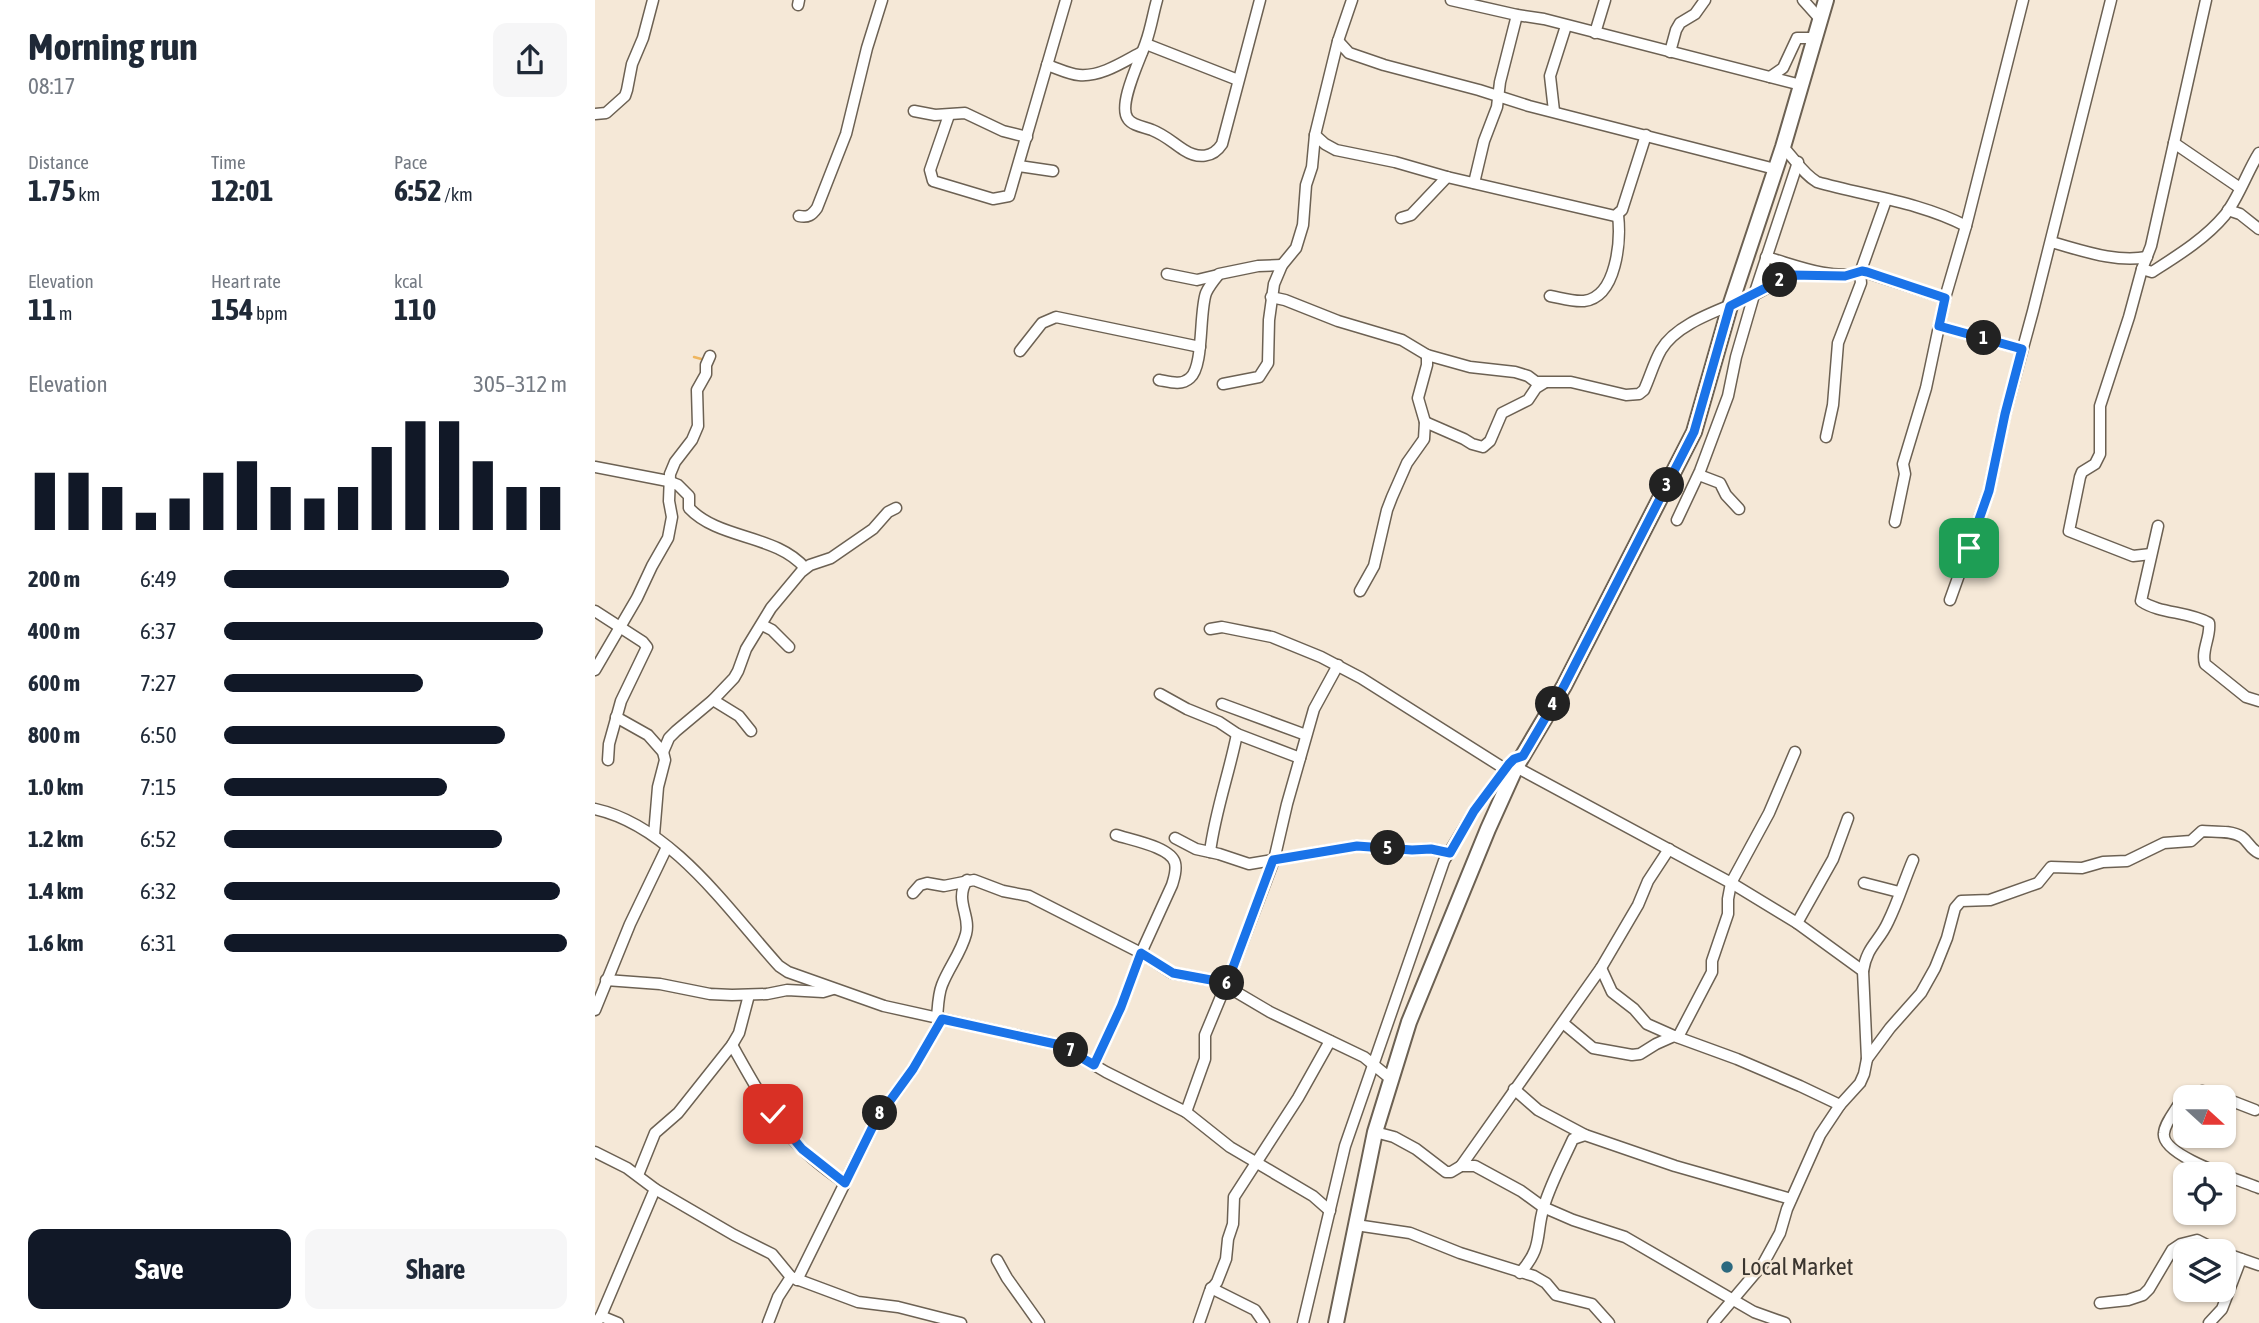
<!DOCTYPE html>
<meta charset="utf-8">
<style>
body{margin:0;font-family:"Asap Condensed",sans-serif;background:#f6f6f7;color:#1f2937;height:100vh;display:flex;flex-direction:column;font-size:26px;white-space:nowrap}
*{box-sizing:border-box;margin:0}
p{font-size:23px;color:#747a83}
.icon{flex:none;width:38px;height:38px;fill:none;stroke:currentColor;stroke-width:2;stroke-linecap:round;stroke-linejoin:round}
.map{position:relative;flex:1;overflow:hidden}
.details{display:flex;flex-direction:column;background:#fff;width:595px}
.details>*{flex:none}
.needle{width:46px;rotate:111deg}
.fabs{position:absolute;left:1578px;top:1085px;display:grid;gap:14px}
.fabs a{display:grid;place-items:center;width:63px;height:63px;border-radius:14px;background:#fff;box-shadow:0 2px 5px #0004;font-size:35px}
.pin{position:absolute;display:grid;place-items:center;width:60px;height:60px;color:#fff;margin:-30px;border-radius:14px;box-shadow:0 4px 10px #0006}
.km{position:absolute;width:35px;height:35px;margin:-18px;border-radius:50%;background:#222;color:#fff;font-size:19px;line-height:35px;text-align:center}
.round{display:grid;place-items:center;flex:none;width:74px;height:74px;border-radius:14px;background:#f6f6f7}
.headline{display:flex;align-items:center;justify-content:space-between;height:119px;padding:0 28px}
h1{font-size:38px;font-weight:700;line-height:52px}
.figures{display:grid;grid-template-columns:repeat(3,1fr);gap:10px;height:119px;padding:7px 28px}
.figures div{display:grid;align-content:center}
.figures b{font-size:30px;font-weight:700}
.figures small{font-size:19px;font-weight:400}
.figures p{font-size:19px}
.chart{height:196px;padding:14px 28px}
.chart p{display:flex;justify-content:space-between}
.chart svg{width:100%;height:126px;margin-top:7px;stroke:#111827;stroke-width:6}
.button{display:flex;gap:14px;margin-top:auto;padding:14px 28px}
.button a{flex:1;height:80px;border-radius:14px;background:#111827;color:#fff;font-size:28px;font-weight:700;line-height:80px;text-align:center}
.button a+a{background:#f6f6f7;color:#1f2937}
ul{padding:0 28px;list-style:none;font-size:23px}
li{display:grid;grid-template-columns:112px 84px 1fr;align-items:center;height:52px}
li i{height:18px;border-radius:9px;background:#111827}
main{display:flex;flex:1;min-height:0}
.map>svg:first-child{display:block}
.lines{fill:none;stroke-linecap:round;stroke-linejoin:round}
.stream{stroke:#efb65f;stroke-width:2.5}
.minor-casing{stroke:#6c6153;stroke-width:13}
.secondary-casing{stroke:#6c6153;stroke-width:18}
.minor{stroke:#fff;stroke-width:10}
.secondary{stroke:#fff;stroke-width:14}
.route-casing{stroke:#fff;stroke-width:14}
.route{stroke:#1a73e8;stroke-width:9}
.poi-dot{fill:#2c697f;stroke:#f5e8d7;stroke-width:2.5}
.labels{text-anchor:middle;stroke-width:5;stroke-linejoin:round;paint-order:stroke}
.poi-label{font-size:24px;fill:#3a352f;stroke:#f5e8d7;text-anchor:start}
</style>
<main>
<section class="details">
<div class="headline"><div><h1>Morning run</h1><p>08:17</p></div><a class="round"><svg class="icon" aria-label="share" viewBox="0 0 24 24"><path d="M12 15V3M7 8l5-5 5 5M5 13v7h14v-7"/></svg></a></div>
<div class="figures">
<div><p>Distance</p><b>1.75<small> km</small></b></div>
<div><p>Time</p><b>12:01</b></div>
<div><p>Pace</p><b>6:52<small> /km</small></b></div>
</div>
<div class="figures">
<div><p>Elevation</p><b>11<small> m</small></b></div>
<div><p>Heart rate</p><b>154<small> bpm</small></b></div>
<div><p>kcal</p><b>110</b></div>
</div>
<div class="chart"><p><span>Elevation</span>305–312 m</p>
<svg viewBox="0 0 160 44" preserveAspectRatio="none"><path d="M5 44V24M15 44V24M25 44V29M35 44V38M45 44V33M55 44V24M65 44V20M75 44V29M85 44V33M95 44V29M105 44V15M115 44V6M125 44V6M135 44V20M145 44V29M155 44V29"/></svg>
</div>
<ul>
<li><b>200 m</b>6:49<i style="width:83%"></i></li>
<li><b>400 m</b>6:37<i style="width:93%"></i></li>
<li><b>600 m</b>7:27<i style="width:58%"></i></li>
<li><b>800 m</b>6:50<i style="width:82%"></i></li>
<li><b>1.0 km</b>7:15<i style="width:65%"></i></li>
<li><b>1.2 km</b>6:52<i style="width:81%"></i></li>
<li><b>1.4 km</b>6:32<i style="width:98%"></i></li>
<li><b>1.6 km</b>6:31<i style="width:100%"></i></li>
</ul>
<div class="button"><a>Save</a><a>Share</a></div>
</section>
<div class="map">
<svg width="1664" height="1323" viewBox="0 0 1664 1323">
<rect width="100%" height="100%" fill="#f5e8d7"/>
<g class="lines">
<polyline class="stream" points="99,357 110,360"/>
<g class="minor-casing">
<g id="minor">
<path d="M562,0C558,14 556,28 551,42C546,58 522,105 533,119C538,126 550,127 557,130C570,135 578,143 589,150C603,159 618,158 627,144L665,0"/>
<polyline points="856,0 922,15 949,19 1206,85"/>
<polyline points="1208,0 1225,19"/>
<polyline points="203,5 204,0"/>
<polyline points="1000,33 1010,0"/>
<polyline points="743,41 754,53 789,65 884,90 934,106 1180,169"/>
<polyline points="551,44 643,80"/>
<polyline points="1075,52 1081,30 1085,23 1100,14 1110,0"/>
<path d="M452,65C462,68 473,74 484,75C506,77 528,62 547,52"/>
<polyline points="1175,77 1188,68 1202,38 1220,38"/>
<polyline points="319,111 340,115 370,113 408,131 432,137"/>
<polyline points="959,111 955,76 971,26"/>
<polyline points="0,114 11,113 30,96 32,90 37,64 48,38 58,0"/>
<polyline points="354,115 335,170 338,181 398,199 414,196 471,0"/>
<polyline points="720,135 730,144 741,150 800,162 852,177 1020,216 1027,210 1051,135"/>
<polyline points="1579,143 1645,188"/>
<path d="M1188,147C1200,159 1207,173 1222,182C1271,196 1325,202 1371,226"/>
<polyline points="424,166 458,171"/>
<polyline points="879,183 889,141 902,107 905,82 922,15"/>
<polyline points="1633,210 1645,214 1664,229"/>
<path d="M204,216C213,218 217,215 222,208L251,134L272,48L287,0"/>
<polyline points="806,218 816,215 852,177"/>
<path d="M1456,242C1486,250 1520,263 1552,257"/>
<path d="M1171,257C1200,265 1235,280 1265,273L1291,200"/>
<path d="M1547,269L1557,272C1582,256 1610,239 1630,215C1644,197 1652,172 1664,153"/>
<polyline points="1267,271 1350,298"/>
<polyline points="572,274 602,280 623,275"/>
<path d="M955,296C966,298 978,302 989,301C1022,297 1026,240 1023,215"/>
<path d="M676,297L690,300L743,321L807,340L832,355L875,367L920,372L933,376L941,382H976L1031,395L1044,394L1049,390C1055,377 1059,362 1066,350C1083,321 1130,309 1159,295L1203,162"/>
<polyline points="1344,326 1427,349"/>
<polyline points="425,351 447,323 461,317 605,347"/>
<path d="M564,380C575,382 586,386 595,378C609,367 604,312 611,293C614,286 619,280 624,274L663,266L687,265"/>
<polyline points="628,384 664,377 673,363 674,320 679,284 687,265 701,248 708,225 711,185 717,167 720,135 743,41 757,0"/>
<polyline points="830,422 869,439 877,444 888,447 895,441 907,413 933,400 941,388 949,383"/>
<polyline points="1231,437 1238,405 1243,343 1266,283 1265,273"/>
<path d="M0,467L73,481L83,485L94,496V508C124,540 181,534 210,568"/>
<polyline points="1104,475 1125,483 1131,495 1144,509"/>
<polyline points="1082,520 1105,471 1133,396 1141,357 1159,295 1196,275 1239,275"/>
<polyline points="1300,522 1310,474 1308,464 1331,388 1350,298 1371,226 1428,0"/>
<path d="M1563,526L1546,601C1565,614 1593,611 1614,623C1616,637 1606,650 1610,664L1651,697L1664,701"/>
<polyline points="1556,554 1538,556 1474,531 1485,477 1487,472 1500,464 1505,454 1505,406 1534,317 1547,269 1556,246 1611,0"/>
<polyline points="765,591 779,566 792,510 797,497 812,463 829,439 830,422 823,398 832,365 832,355"/>
<polyline points="1355,600 1394,491 1410,414 1438,311 1516,0"/>
<polyline points="0,611 48,642 52,647 26,701 14,744 13,760"/>
<polyline points="167,625 177,630 194,647"/>
<polyline points="615,629 627,627 677,637 726,657 766,678 910,769"/>
<polyline points="0,670 42,598 57,566 73,538 77,517 74,501 75,474 80,462 97,440 103,426 102,390 111,374 111,365 115,356"/>
<polyline points="565,694 592,709 624,722 642,734 705,758"/>
<polyline points="118,700 144,716 156,731"/>
<polyline points="627,704 711,735"/>
<polyline points="21,717 53,735 68,752 70,760 63,787 59,835"/>
<polyline points="68,752 74,738 81,731 118,700 139,678 143,671 151,649 176,608 206,572 215,565 236,558 278,529 293,512 301,508"/>
<polyline points="921,767 1138,884 1202,923 1268,971"/>
<path d="M0,809C77,826 134,911 184,966L193,972L289,1006L465,1045L511,1072L591,1112L635,1147L718,1196L735,1211"/>
<polyline points="580,838 601,849 624,854 654,864 762,846 817,850 836,849 855,853"/>
<path d="M615,852C620,812 634,774 642,734"/>
<polyline points="1269,883 1304,892"/>
<polyline points="318,893 325,885 332,883 349,886 379,880 408,891 434,896 546,953 577,973 616,980 631,986 675,1012 769,1057 796,1079"/>
<polyline points="1202,923 1238,859 1253,818"/>
<polyline points="1006,968 1017,992 1039,1009 1052,1024 1079,1036 1142,1059 1205,1086 1245,1105"/>
<polyline points="11,980 65,984 115,994 137,995 172,994 192,990 228,992 238,989"/>
<polyline points="0,1010 35,924 72,847"/>
<path d="M342,1018C343,1007 343,995 347,985C354,967 366,953 371,934C376,915 359,901 372,880"/>
<polyline points="968,1023 998,1048 1037,1055 1045,1054 1061,1044 1079,1036"/>
<polyline points="1083,1037 1117,972 1117,961 1133,914 1133,899 1136,883 1174,813 1200,752"/>
<path d="M137,1045C155,1077 172,1109 196,1137C211,1155 231,1170 250,1183"/>
<path d="M1272,1059L1295,1028L1326,993L1340,968L1352,938L1360,908L1366,901L1395,900L1443,883L1456,867L1487,868L1508,862L1532,861L1569,843L1596,841L1607,831C1619,832 1636,830 1647,837C1654,842 1655,849 1664,853"/>
<path d="M499,1065L526,1007L546,953L577,885C579,878 582,871 580,863C576,847 536,840 521,835"/>
<polyline points="919,1089 943,1110 990,1135 1080,1166 1196,1199"/>
<path d="M1591,1097L1587,1099C1582,1109 1570,1122 1569,1133C1565,1156 1645,1180 1664,1188"/>
<polyline points="1591,1097 1607,1091 1626,1097"/>
<polyline points="1629,1098 1660,1110"/>
<polyline points="591,1112 610,1059 610,1035 637,970 679,860 692,804 719,709 743,665"/>
<polyline points="780,1132 799,1137 821,1149 851,1172 856,1172 866,1166 880,1166 926,1191 948,1207 978,1220 1030,1237 1159,1312 1190,1323"/>
<polyline points="0,1152 32,1168 60,1189 139,1235 177,1254 196,1277 263,1302 303,1307 366,1323"/>
<polyline points="866,1166 1006,968 1043,905 1053,881 1074,849"/>
<polyline points="43,1175 60,1133 83,1113 137,1045 144,1033 154,995"/>
<polyline points="761,1225 815,1233 865,1253 939,1276 951,1283 961,1295 997,1304 1014,1323"/>
<polyline points="1629,1253 1664,1265"/>
<polyline points="402,1260 412,1278 444,1323"/>
<path d="M925,1273C949,1246 940,1235 949,1206C956,1183 968,1161 978,1139L990,1135"/>
<polyline points="202,1280 281,1120 318,1069 347,1019"/>
<polyline points="616,1288 660,1310 669,1323"/>
<polyline points="1505,1303 1533,1300 1548,1295 1554,1289 1577,1250 1586,1244 1602,1240 1624,1251"/>
<polyline points="6,1316 23,1323"/>
<polyline points="1,1323 6,1316 60,1189"/>
<polyline points="173,1323 183,1297 196,1277"/>
<polyline points="604,1323 615,1291 622,1282 631,1259 633,1239 638,1224 639,1197 703,1098 735,1041"/>
<polyline points="708,1323 750,1146 849,861 879,811 914,764 926,756"/>
<path d="M1118,1323L1168,1264L1185,1233L1192,1209L1225,1135L1245,1105L1265,1083L1269,1074L1272,1059L1268,971C1272,946 1284,942 1293,922C1303,902 1309,881 1318,860"/>
<polyline points="1614,1323 1627,1309 1646,1259"/>
</g>
</g>
<g class="secondary-casing">
<polyline id="secondary" points="741,1323 780,1132 814,1022 893,829 921,767 969,686 1099,432 1135,306 1188,147 1231,0"/>
</g>
<use href="#minor" class="minor"/>
<use href="#secondary" class="secondary"/>
</g>
<g class="lines">
<g class="route-casing">
<polyline id="route" points="178,1114 207,1149 250,1183 281,1120 318,1069 347,1019 465,1045 499,1065 526,1007 546,953 578,973 616,980 631,986 678,860 762,846 817,850 836,849 855,853 879,811 914,764 919,759 928,756 969,686 1099,432 1135,306 1196,275 1250,276 1267,271 1272,272 1350,298 1344,326 1427,349 1410,414 1394,491 1374,548"/>
</g>
<use href="#route" class="route"/>
</g>
<circle class="poi-dot" cx="1132" cy="1267" r="7"/>
<g class="labels">
<g class="poi-label">
<text x="1146" y="1275">Local Market</text>
</g>
</g>
</svg>
<div class="fabs">
<a><svg class="needle" viewBox="-14 -14 28 28"><path d="M0-13l5 13h-10z" fill="#e53935"/><path d="M0 13l5-13h-10z" fill="#747a83"/></svg></a>
<a><svg class="icon" aria-label="locate" viewBox="0 0 24 24"><circle cx="12" cy="12" r="6"/><path d="M12 2v4M12 18v4M2 12h4M18 12h4"/></svg></a>
<a><svg class="icon" aria-label="layers" viewBox="0 0 24 24"><path d="M12 4l9 5-9 5-9-5zM3 14l9 5 9-5"/></svg></a>
</div>
<div class="pin" style="left:1374px;top:548px;background:#1e9e55"><svg class="icon" aria-label="arrive" viewBox="0 0 24 24"><path d="M6 21V4h12l-3 4 3 4H6"/></svg></div>
<div class="pin" style="left:178px;top:1114px;background:#d93025"><svg class="icon" aria-label="check" viewBox="0 0 24 24"><path d="M5 12l5 5 9-10"/></svg></div>
<b class="km" style="left:1389px;top:338px">1</b>
<b class="km" style="left:1185px;top:280px">2</b>
<b class="km" style="left:1072px;top:485px">3</b>
<b class="km" style="left:958px;top:704px">4</b>
<b class="km" style="left:793px;top:848px">5</b>
<b class="km" style="left:632px;top:983px">6</b>
<b class="km" style="left:476px;top:1050px">7</b>
<b class="km" style="left:285px;top:1113px">8</b>
</div>
</main>
